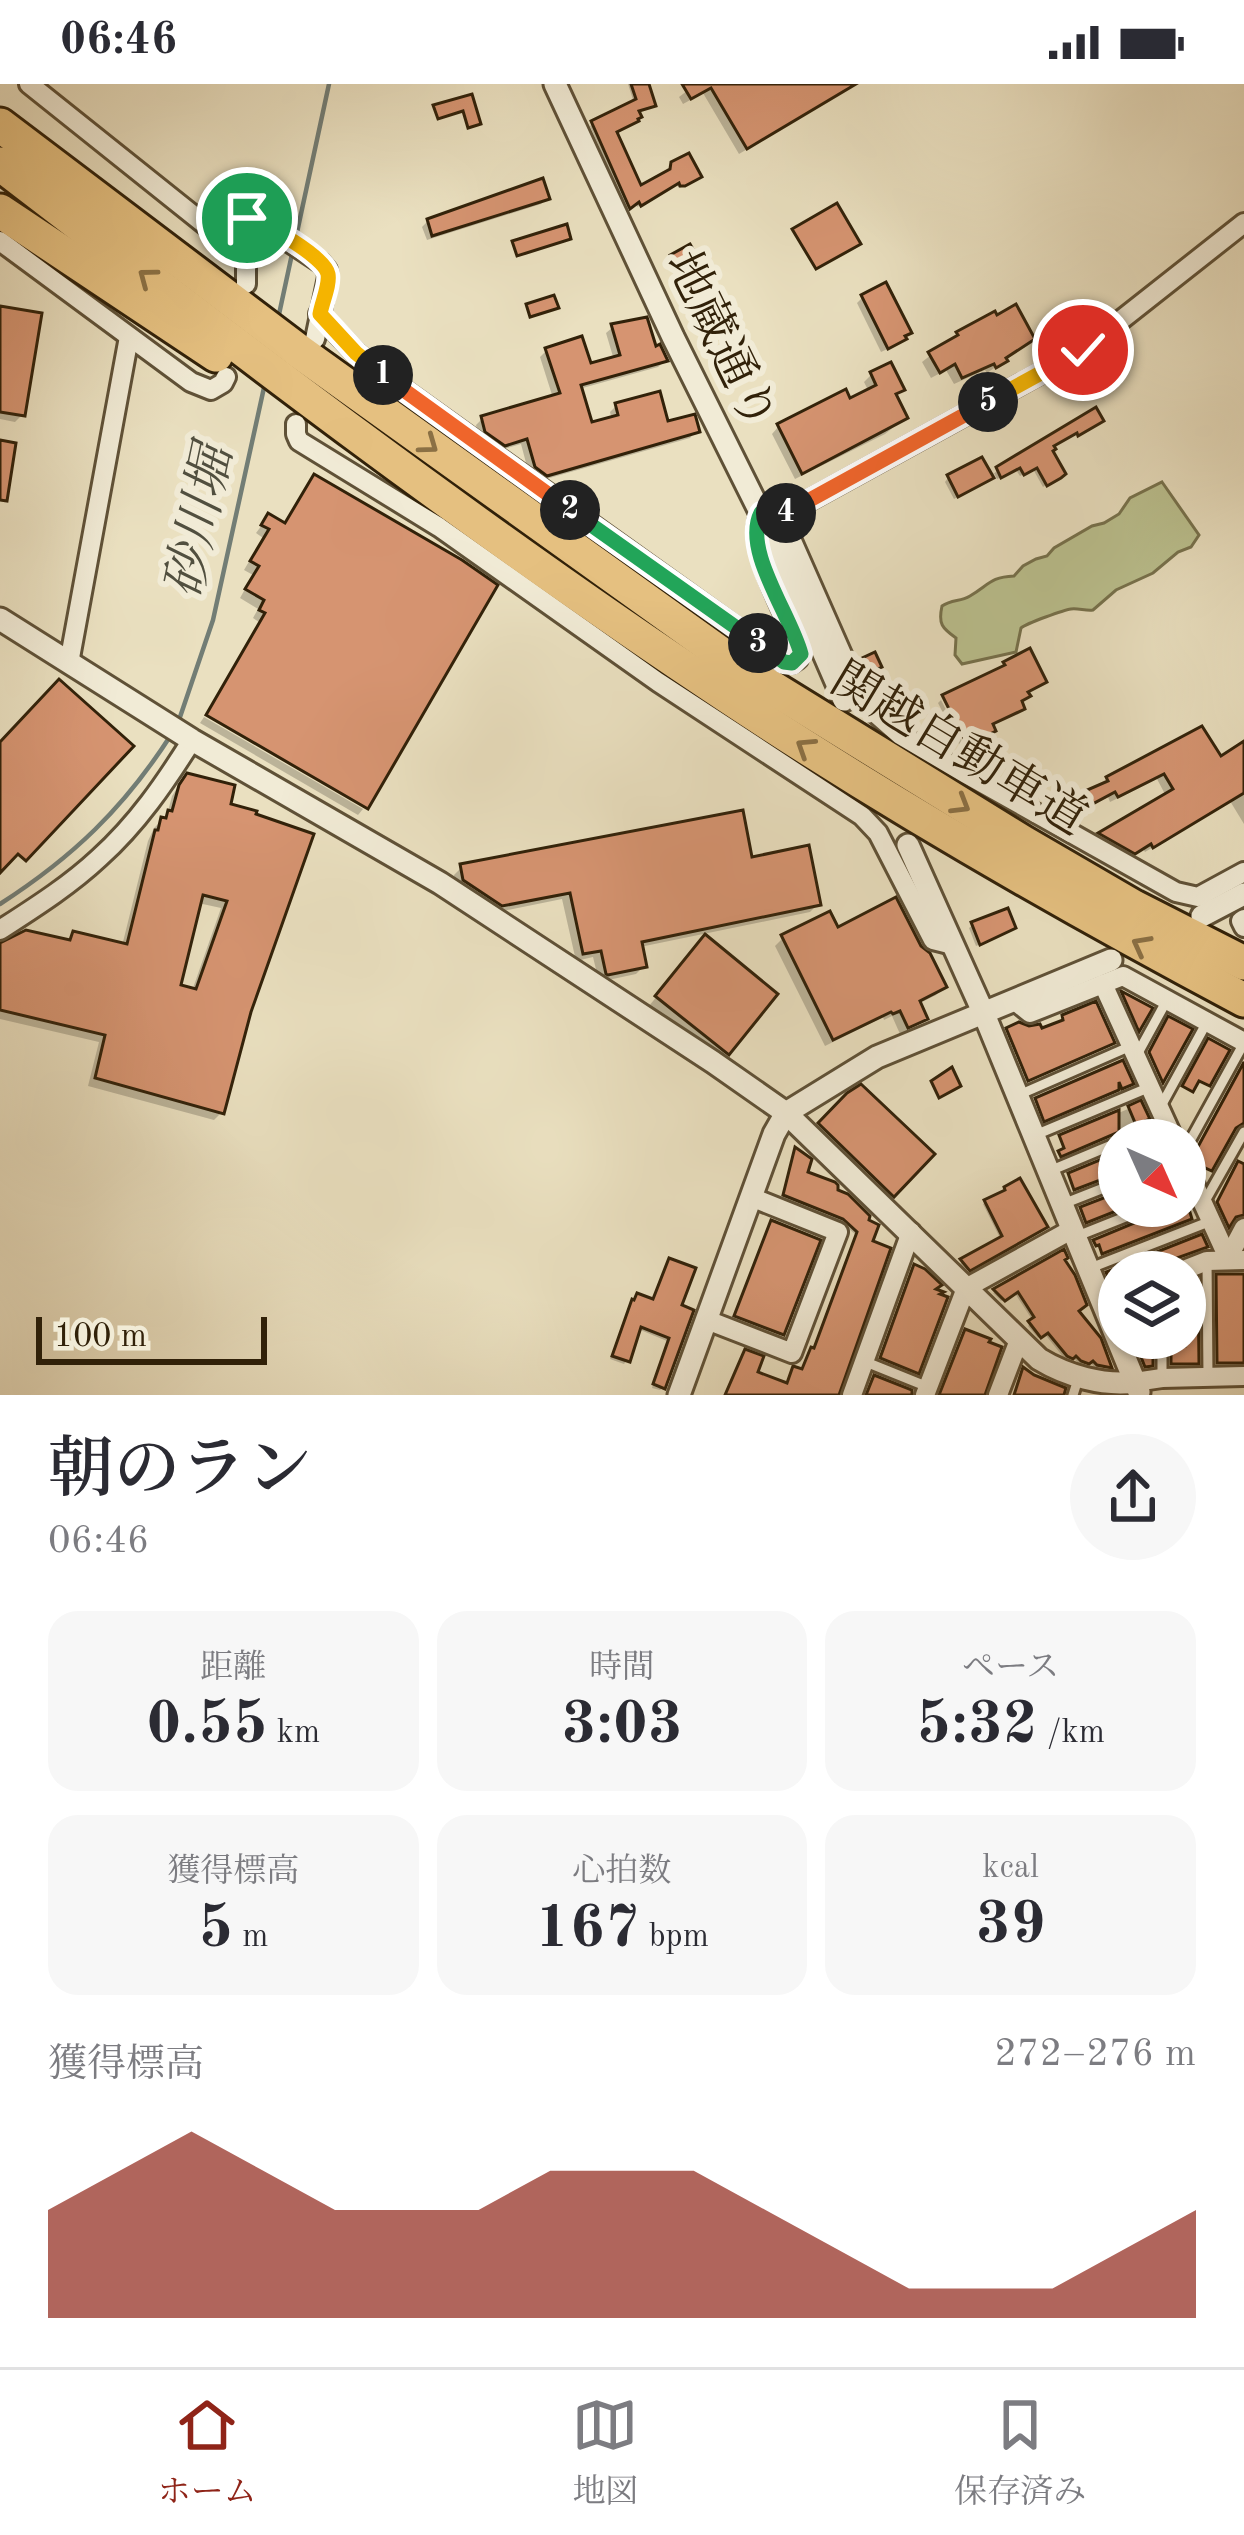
<!DOCTYPE html>
<html lang="ja">
<meta charset="utf-8">
<style>
body{margin:0;font-family:"Old Standard TT","Noto Serif JP",serif;background:#f7f7f7;color:#2b2b33;height:100vh;display:flex;flex-direction:column;font-size:45px;white-space:nowrap}
*{box-sizing:border-box;margin:0}
p{font-size:39px;color:#7c7c81}
.icon{flex:none;width:66px;height:66px;fill:none;stroke:currentColor;stroke-width:2;stroke-linecap:round;stroke-linejoin:round}
.map{position:relative;height:1311px;overflow:hidden}
.drawer{display:flex;flex-direction:column;background:#fff;flex:1}
.drawer>*{flex:none}
.needle{width:78px;rotate:135deg}
.fabs{position:absolute;left:1098px;top:1035px;display:grid;gap:24px}
.fabs a{display:grid;place-items:center;width:108px;height:108px;border-radius:50%;background:#fff;box-shadow:0 3px 9px #0004;font-size:60px}
.scale{position:absolute;left:36px;bottom:30px;width:231px;box-sizing:border-box;padding-left:12px;border:6px solid #312109;border-top:0;font-size:33px;line-height:42px;white-space:nowrap;color:#312109;-webkit-text-stroke:9px #f1ebd6;paint-order:stroke}
.pin{position:absolute;display:grid;place-items:center;width:102px;height:102px;color:#fff;margin:-51px;border:6px solid #fff;border-radius:50%;box-shadow:0 3px 12px #0007}
.km{position:absolute;width:60px;height:60px;margin:-30px;border-radius:50%;background:#222;color:#fff;font-size:33px;line-height:60px;text-align:center}
.round{display:grid;place-items:center;flex:none;width:126px;height:126px;border-radius:63px;background:#f7f7f7}
.head{display:flex;align-items:center;justify-content:space-between;height:204px;padding:0 48px}
h1{font-size:66px;font-weight:600;line-height:90px}
.metrics{display:grid;grid-template-columns:repeat(3,1fr);gap:18px;height:204px;padding:12px 48px}
.metrics div{display:grid;align-content:center;border-radius:30px;background:#f7f7f7;text-align:center}
.metrics b{font-size:60px;font-weight:600}
.metrics small{font-size:33px;font-weight:400}
.metrics p{font-size:33px}
.chart{height:336px;padding:24px 48px}
.chart p{display:flex;justify-content:space-between}
.chart svg{width:100%;height:216px;margin-top:12px;fill:#8f2418;opacity:.7}
.status{display:flex;justify-content:space-between;align-items:center;height:84px;padding:0 60px;background:#fff;direction:ltr}
.status svg{height:33px;fill:currentColor}
.dock{display:flex;justify-content:space-around;align-items:center;height:168px;border-top:3px solid #e1e1e2;background:#fff;font-size:33px;color:#7c7c81}
.dock a{display:grid;justify-items:center;gap:6px}
.dock .current{color:#8f2418}
.map>svg:first-child{display:block}
.green{fill:#bbc18f;stroke:#76714c;stroke-width:3}
.shadow{fill:#0003;fill-rule:evenodd}
.lines{fill:none;stroke-linecap:round;stroke-linejoin:round}
.stream{stroke:#727d75;stroke-width:4.5}
.building{fill:#d69471;stroke:#312109;stroke-width:3;fill-rule:evenodd}
.service-casing{stroke:#5f5137;stroke-width:15}
.minor-casing{stroke:#5f5137;stroke-width:24}
.tertiary-casing{stroke:#5f5137;stroke-width:27}
.motorway-casing{stroke:#312109;stroke-width:39}
.service{stroke:#f1ebd6;stroke-width:9}
.minor{stroke:#f1ebd6;stroke-width:18}
.tertiary{stroke:#f1ebd6;stroke-width:21}
.motorway{stroke:#e5c080;stroke-width:33}
.oneway{stroke:#8b7044}
.split-1-casing{stroke:#fff;stroke-width:24}
.split-2-casing{stroke:#fff;stroke-width:24}
.split-3-casing{stroke:#fff;stroke-width:24}
.split-4-casing{stroke:#fff;stroke-width:24}
.split-5-casing{stroke:#fff;stroke-width:24}
.split-6-casing{stroke:#fff;stroke-width:24}
.split-1{stroke:#f5b400;stroke-width:15}
.split-2{stroke:#f0652b;stroke-width:15}
.split-3{stroke:#22a559;stroke-width:15}
.split-4{stroke:#22a559;stroke-width:15}
.split-5{stroke:#f0652b;stroke-width:15}
.split-6{stroke:#f5b400;stroke-width:15}
.labels{text-anchor:middle;stroke-width:12;stroke-linejoin:round;paint-order:stroke}
.street-label{font-size:48px;fill:#312109;stroke:#f1ebd6}
.water-label{font-size:51px;font-style:italic;fill:#514f3f;stroke:#f1ebd6}
</style>
<div class="status"><b>06:46</b><svg viewBox="0 0 49 12"><path d="M0 12V9h3v3zM5 12V6h3v6zM10 12V3h3v9zM15 12V0h3v12zM26 1h20v11H26zM47 4h2v5h-2z"/></svg></div>
<div class="map">
<svg width="1244" height="1311" viewBox="0 0 1244 1311">
<rect width="100%" height="100%" fill="#eae0c0"/>
<filter id="stains"><feTurbulence type="fractalNoise" baseFrequency=".00167" numOctaves="4"/><feColorMatrix values="0 0 0 0 .2 0 0 0 0 .09 0 0 0 0 .02 0 0 0 .5 -.17"/></filter>
<radialGradient id="worn" r=".72"><stop offset=".6" stop-color="#630" stop-opacity="0"/><stop offset="1" stop-color="#630" stop-opacity=".3"/></radialGradient>
<path class="green" d="M1162,398L1199,451L1191,463L1178,468L1153,489L1116,506L1093,526C1086,527 1078,524 1071,525C1064,526 1027,539 1021,544L1016,568L962,580L955,571L956,554C942,544 938,540 942,522C952,515 960,518 970,512C989,501 990,493 1014,492L1023,482L1036,475L1047,472L1054,464L1092,442L1104,439L1119,430L1130,414Z"/>
<g class="shadow">
<polygon points="628,0 645,0 653,21 637,28 614,48 640,105 668,89 673,80 695,95 680,104 675,100 637,123 635,119 626,125 590,42 634,19"/>
<polygon points="696,0 856,0 739,70 703,9 683,20 679,13"/>
<polygon points="546,115 541,120 427,156 422,143 428,137"/>
<polygon points="862,214 902,254 898,260 881,268 857,219"/>
<polygon points="0,225 22,331 15,338 0,335"/>
<polygon points="613,243 654,265 665,277 658,283 579,305 590,342 612,336 610,328 617,321 666,341 696,347 690,354 539,397 529,390 521,360 497,367 479,354 476,341 482,335 553,314 540,273 547,266 589,283 614,276 606,249"/>
<polygon points="958,250 1003,275 1004,277 987,289 985,286 954,300 946,286 931,294 922,278"/>
<polygon points="871,291 901,305 894,312 905,334 885,350 795,395 772,350 779,342 849,318 869,308 864,298"/>
<polygon points="1095,327 1100,336 1097,339 1051,362 1050,367 1062,389 1043,403 1033,385 1020,392 1016,386 997,395 994,389 986,397 954,415 945,398 948,394 981,377 990,393 998,386"/>
<polygon points="314,394 367,721 207,628 259,538 253,534 258,525 240,514 253,491 244,486 263,454 256,449 268,433 283,441 306,402"/>
<polygon points="941,616 965,663 961,664 938,619"/>
<polygon points="204,633 363,725 358,731 200,639"/>
<polygon points="1244,661 1244,740 1230,717 1145,768 1143,765 1126,775 1094,757 1166,712 1157,695 1110,718 1108,713 1087,724 1081,733 1066,740 1057,726 1064,720 1101,703 1108,696 1220,676"/>
<path d="M179,701L227,722L248,928L222,1028L214,1036L88,1002L99,958L0,935V863L66,858L74,850L122,862L148,757L154,744L167,731L172,712ZM198,819L221,824L192,907L177,903Z"/>
<polygon points="749,777 818,820 810,828 640,863 644,882 636,890 599,898 593,873 576,877 562,815 493,829 456,804 454,791 462,783"/>
<polygon points="973,841 1010,847 976,862 969,844"/>
<polygon points="836,847 944,903 936,911 918,920 924,934 916,942 900,950 892,932 884,936 883,933 825,962 775,862 783,854"/>
<polygon points="698,862 727,969 719,977 649,922"/>
<polygon points="849,1011 930,1070 884,1119 813,1049"/>
<polygon points="1140,1020 1146,1034 1060,1071 1065,1067 1061,1053"/>
<polygon points="796,1067 804,1090 867,1133 837,1311 726,1311 754,1290 786,1302 801,1288 814,1265 856,1151 840,1137 782,1114"/>
<polygon points="1005,1105 1042,1145 966,1187 960,1180 962,1178 1001,1156 983,1120"/>
<polygon points="769,1142 782,1250 779,1253 733,1235"/>
<polygon points="1063,1169 1075,1227 1109,1282 1107,1284 1094,1283 1089,1277 1084,1281 1078,1279 1072,1272 1068,1276 1064,1274 1044,1249 1038,1254 1028,1242 1033,1237 1014,1208 1001,1217 993,1209"/>
<polygon points="669,1177 678,1223 663,1303 660,1306 652,1304 667,1257 638,1245 627,1276 624,1280 610,1275 630,1222 652,1217"/>
<polygon points="912,1186 932,1206 914,1290 879,1276"/>
<polygon points="1185,1202 1194,1280 1171,1280 1170,1254 1185,1254"/>
</g>
<g class="lines">
<g class="stream">
<polyline points="296,153 329,0"/>
<polyline points="278,235 292,170"/>
<polyline points="179,636 213,536 265,299"/>
<path d="M0,820C73,773 124,724 171,651"/>
</g>
</g>
<g class="building">
<polygon points="631,0 649,0 656,22 639,27 642,33 638,35 639,37 617,48 641,101 670,85 671,78 689,69 702,93 685,102 680,102 679,99 641,122 639,118 630,125 591,37 636,15"/>
<polygon points="682,0 856,0 747,65 711,4 691,15"/>
<polygon points="472,10 481,40 468,44 463,27 438,35 433,21"/>
<polygon points="543,94 550,115 432,152 427,135"/>
<polygon points="837,119 861,160 816,185 792,145"/>
<polygon points="567,140 571,155 517,172 512,157"/>
<polygon points="690,160 697,172 677,184 670,171"/>
<polygon points="886,198 912,249 905,252 907,255 888,265 861,211"/>
<polygon points="554,211 559,224 530,233 526,220"/>
<polygon points="1016,220 1035,255 1006,274 1008,277 996,284 994,280 962,294 955,280 940,289 928,268 958,251 956,248 995,227 997,231"/>
<polygon points="0,222 42,229 25,332 0,328"/>
<polygon points="647,233 656,262 660,260 668,277 581,301 592,338 618,331 615,319 660,307 668,337 695,330 700,348 547,392 535,383 527,355 505,362 485,348 481,332 560,309 545,264 582,252 591,279 620,271 611,240"/>
<polygon points="891,278 905,306 896,310 908,334 802,390 777,340 846,305 850,314 876,301 870,288"/>
<polygon points="1096,323 1104,337 1078,352 1077,349 1054,362 1056,365 1053,367 1066,390 1061,394 1047,402 1037,384 1024,391 1020,384 1001,394 996,383"/>
<polygon points="0,356 16,359 7,417 0,416"/>
<polygon points="982,373 994,394 958,413 947,391"/>
<polygon points="314,390 462,476 498,501 368,725 206,631 265,529 259,526 264,516 245,505 259,482 250,477 269,445 261,441 268,429 285,439"/>
<polygon points="1030,564 1047,598 1028,608 1031,612 1022,617 1025,625 993,640 996,647 967,661 942,611 1005,581 1003,578"/>
<polygon points="875,568 882,583 866,590 860,575"/>
<polygon points="59,595 134,662 26,777 18,770 0,789 0,658"/>
<polygon points="1202,642 1221,672 1244,657 1244,709 1153,764 1151,760 1135,770 1098,749 1173,705 1164,690 1118,713 1115,708 1089,722 1091,726 1074,735 1070,733 1062,717 1108,697 1106,693"/>
<path d="M187,689L235,701L231,720L257,727L256,730L314,750L251,928L224,1030L95,994L105,951L0,926V859L26,846L70,856L73,847L127,860L155,746H158L161,733L166,734L168,726L172,727L179,701ZM203,811L227,817L196,905L181,901Z"/>
<polygon points="743,726 752,773 809,761 821,821 642,858 647,883 608,891 606,890 601,867 583,870 570,809 502,822 463,796 460,780"/>
<polygon points="896,813 921,862 930,869 947,903 920,917 928,935 908,944 900,927 893,930 891,928 833,956 781,851 830,827 838,843"/>
<polygon points="1008,824 1016,844 980,861 971,838"/>
<polygon points="705,850 778,910 729,971 655,912"/>
<polygon points="1121,907 1153,924 1139,948"/>
<polygon points="1096,917 1115,959 1028,997 1006,944 1019,938 1029,942 1040,940 1042,944 1063,936 1062,931"/>
<polygon points="1168,932 1193,945 1163,999 1149,968"/>
<polygon points="1208,954 1230,966 1210,1002 1199,997 1193,1008 1182,1002"/>
<polygon points="1123,976 1134,1000 1122,1005 1119,998 1119,1006 1044,1038 1035,1014"/>
<polygon points="1244,978 1244,1039 1236,1044 1212,1087 1201,1082 1194,1070"/>
<polygon points="952,983 961,1002 939,1014 931,997"/>
<polygon points="861,1000 935,1070 894,1113 818,1039 847,1009"/>
<polygon points="1141,1016 1150,1035 1136,1041 1128,1022"/>
<polygon points="1119,1026 1119,1048 1061,1073 1058,1067 1064,1064 1059,1051"/>
<polygon points="795,1063 812,1075 808,1088 835,1098 838,1101 838,1106 848,1110 870,1132 869,1136 879,1141 873,1157 891,1164 839,1311 725,1311 745,1265 764,1272 758,1288 787,1299 793,1282 802,1285 811,1263 814,1264 857,1148 843,1135 783,1111"/>
<polygon points="1119,1068 1119,1089 1074,1106 1068,1089"/>
<polygon points="1238,1077 1244,1080 1244,1131 1236,1133 1229,1144 1217,1118"/>
<polygon points="1020,1094 1048,1143 970,1187 960,1175 1002,1152 984,1116 1005,1106 1004,1103"/>
<polygon points="1119,1108 1119,1122 1129,1122 1086,1139 1080,1123"/>
<polygon points="1185,1112 1192,1135 1102,1170 1099,1161 1096,1162 1093,1156 1156,1130 1162,1124 1185,1122"/>
<polygon points="771,1136 821,1156 784,1251 734,1232"/>
<polygon points="1202,1150 1208,1163 1174,1175 1163,1188 1120,1188 1119,1185 1119,1220 1106,1188"/>
<polygon points="1064,1165 1068,1174 1065,1176 1075,1191 1087,1221 1079,1227 1101,1254 1112,1284 1097,1281 1093,1277 1089,1280 1081,1277 1076,1272 1073,1275 1067,1272 1048,1249 1041,1254 1028,1237 1034,1233 1018,1208 1005,1217 993,1205"/>
<polygon points="669,1174 696,1184 682,1221 694,1226 665,1305 653,1300 669,1254 641,1243 630,1278 612,1272 632,1215 634,1216 637,1209 653,1215"/>
<polygon points="914,1180 925,1185 942,1201 936,1205 944,1208 940,1210 948,1213 919,1290 880,1274"/>
<polygon points="1216,1190 1244,1190 1244,1279 1217,1279"/>
<polygon points="1198,1195 1199,1280 1171,1280 1171,1262 1185,1262 1185,1200"/>
<polygon points="965,1245 991,1255 989,1258 1002,1263 985,1311 939,1311"/>
<polygon points="1144,1254 1153,1254 1153,1282 1145,1283 1135,1258"/>
<polygon points="1023,1283 1034,1291 1066,1304 1064,1311 1014,1311"/>
<polygon points="874,1291 912,1306 912,1311 866,1311"/>
</g>
<g class="lines">
<g class="service-casing">
<g id="service">
<polyline points="1138,969 1167,916"/>
<polyline points="1021,1010 1131,962"/>
<polyline points="1161,1022 1207,938"/>
<polyline points="1033,1052 1150,1003"/>
<polyline points="1123,1056 1166,1038"/>
<polyline points="1185,1066 1244,959"/>
<polyline points="1052,1086 1119,1058"/>
<polyline points="1205,1117 1244,1048"/>
<polyline points="1063,1120 1119,1098"/>
<polyline points="1075,1153 1153,1122"/>
<polyline points="1207,1177 1208,1292"/>
<polyline points="1088,1185 1211,1137"/>
<polyline points="866,1278 928,1303"/>
<polyline points="1162,1294 1162,1254"/>
<polyline points="1073,1311 1079,1292"/>
</g>
</g>
<g class="minor-casing">
<g id="minor">
<polyline points="29,0 233,163 246,179 246,200"/>
<polyline points="216,149 238,135 254,135 321,179 327,186 328,193 315,255"/>
<polyline points="0,157 191,298 211,306 223,299 226,293"/>
<path d="M319,230L356,269L383,291L784,578L792,579L798,575L800,565C787,533 745,460 761,429L781,432L1083,266L1244,139"/>
<polyline points="296,340 296,350 299,357 439,443 658,598 862,732 878,749 933,856 953,861"/>
<polyline points="781,432 856,602 875,629 900,651 966,690 1176,808 1198,813 1244,788"/>
<polyline points="69,579 129,253"/>
<polyline points="1244,835 1241,837 1244,843"/>
<path d="M0,846C34,824 69,802 99,774C137,740 165,699 192,656"/>
<polyline points="1103,900 1174,1056"/>
<polyline points="1015,917 1030,929 1123,892 1244,958"/>
<polyline points="1185,1080 1228,1174"/>
<polyline points="1228,1174 1244,1144"/>
<polyline points="1179,1188 1207,1177 1244,1176"/>
<polyline points="707,1236 792,1269 838,1148 751,1113"/>
<polyline points="1135,1298 1162,1294 1244,1292"/>
<polyline points="852,1311 911,1148"/>
<polyline points="925,1311 966,1204 1071,1146"/>
<polyline points="998,1311 1019,1256"/>
</g>
</g>
<g class="tertiary-casing">
<g id="tertiary">
<polyline points="555,0 673,253 779,466 844,616"/>
<path d="M0,535L192,656L440,799L713,978L786,1029L1039,1275C1067,1292 1103,1302 1135,1298"/>
<polyline points="908,761 984,930 1139,1308"/>
<polyline points="1202,832 1244,810"/>
<polyline points="679,1311 774,1050 786,1029 877,973 1111,876"/>
</g>
</g>
<g class="motorway-casing">
<g id="motorway">
<polyline points="0,41 300,268 745,587 1024,759 1134,823 1244,879"/>
<path d="M0,80C238,263 476,446 727,612C894,723 1067,822 1244,916"/>
<polyline points="0,127 216,271"/>
</g>
</g>
<use href="#service" class="service"/>
<use href="#minor" class="minor"/>
<use href="#tertiary" class="tertiary"/>
<use href="#motorway" class="motorway"/>
</g>
<defs><path id="oneway-chevron" d="M-2-3.5L2.5 0L-2 3.5" fill="none" stroke-width="1.6" stroke-linecap="round" stroke-linejoin="round" transform="scale(3)"/></defs>
<g class="oneway">
<use href="#oneway-chevron" transform="translate(147 193) rotate(-143)"/>
<use href="#oneway-chevron" transform="translate(429 361) rotate(36)"/>
<use href="#oneway-chevron" transform="translate(805 663) rotate(-147)"/>
<use href="#oneway-chevron" transform="translate(961 721) rotate(31)"/>
<use href="#oneway-chevron" transform="translate(1141 861) rotate(-152)"/>
</g>
<g class="lines">
<g class="split-1-casing">
<path id="split-1" d="M247,134C264,138 325,173 328,190C330,201 322,218 320,230L356,269L383,291"/>
</g>
<g class="split-2-casing">
<polyline id="split-2" points="383,291 570,426"/>
</g>
<g class="split-3-casing">
<polyline id="split-3" points="570,426 758,559"/>
</g>
<g class="split-4-casing">
<path id="split-4" d="M758,559L784,578L792,579L801,570C791,531 742,466 761,429L781,432L786,429"/>
</g>
<g class="split-5-casing">
<polyline id="split-5" points="786,429 988,318"/>
</g>
<g class="split-6-casing">
<polyline id="split-6" points="988,318 1083,266"/>
</g>
<use href="#split-1" class="split-1"/>
<use href="#split-2" class="split-2"/>
<use href="#split-3" class="split-3"/>
<use href="#split-4" class="split-4"/>
<use href="#split-5" class="split-5"/>
<use href="#split-6" class="split-6"/>
</g>
<g class="labels">
<g class="street-label">
<text transform="translate(723 256) rotate(64)" y="17">地蔵通り</text>
<text transform="translate(960 663) rotate(31)" y="17">関越自動車道</text>
</g>
<g class="water-label">
<text transform="translate(197 438) rotate(-78)" y="18">砂川堀</text>
</g>
</g>
<rect width="100%" height="100%" filter="url(#stains)"/>
<rect width="100%" height="100%" fill="url(#worn)"/>
</svg>
<div class="fabs">
<a><svg class="needle" viewBox="-14 -14 28 28"><path d="M0-13l5 13h-10z" fill="#e53935"/><path d="M0 13l5-13h-10z" fill="#7c7c81"/></svg></a>
<a><svg class="icon" aria-label="layers" viewBox="0 0 24 24"><path d="M12 4l9 5-9 5-9-5zM3 14l9 5 9-5"/></svg></a>
</div>
<div class="scale">100 m</div>
<div class="pin" style="left:247px;top:134px;background:#1e9e55"><svg class="icon" aria-label="arrive" viewBox="0 0 24 24"><path d="M6 21V4h12l-3 4 3 4H6"/></svg></div>
<div class="pin" style="left:1083px;top:266px;background:#d93025"><svg class="icon" aria-label="check" viewBox="0 0 24 24"><path d="M5 12l5 5 9-10"/></svg></div>
<b class="km" style="left:383px;top:291px">1</b>
<b class="km" style="left:570px;top:426px">2</b>
<b class="km" style="left:758px;top:559px">3</b>
<b class="km" style="left:786px;top:429px">4</b>
<b class="km" style="left:988px;top:318px">5</b>
</div>
<section class="drawer">
<div class="head"><div><h1>朝のラン</h1><p>06:46</p></div><a class="round"><svg class="icon" aria-label="share" viewBox="0 0 24 24"><path d="M12 15V3M7 8l5-5 5 5M5 13v7h14v-7"/></svg></a></div>
<div class="metrics">
<div><p>距離</p><b>0.55<small> km</small></b></div>
<div><p>時間</p><b>3:03</b></div>
<div><p>ペース</p><b>5:32<small> /km</small></b></div>
</div>
<div class="metrics">
<div><p>獲得標高</p><b>5<small> m</small></b></div>
<div><p>心拍数</p><b>167<small> bpm</small></b></div>
<div><p>kcal</p><b>39</b></div>
</div>
<div class="chart"><p><span>獲得標高</span>272–276 m</p>
<svg viewBox="0 0 160 44" preserveAspectRatio="none"><path d="M0 44V22L10 14L20 6L30 14L40 22L50 22L60 22L70 14L80 14L90 14L100 22L110 30L120 38L130 38L140 38L150 30L160 22V44z"/></svg>
</div>
</section>
<nav class="dock">
<a class="current"><svg class="icon" aria-label="home" viewBox="0 0 24 24"><path d="M3 11l9-7 9 7M6 9v11h12V9"/></svg>ホーム</a>
<a><svg class="icon" aria-label="map" viewBox="0 0 24 24"><path d="M3 6l6-2 6 2 6-2v14l-6 2-6-2-6 2zM9 4v14M15 6v14"/></svg>地図</a>
<a><svg class="icon" aria-label="saved" viewBox="0 0 24 24"><path d="M7 4h10v16l-5-4-5 4z"/></svg>保存済み</a>
</nav>
